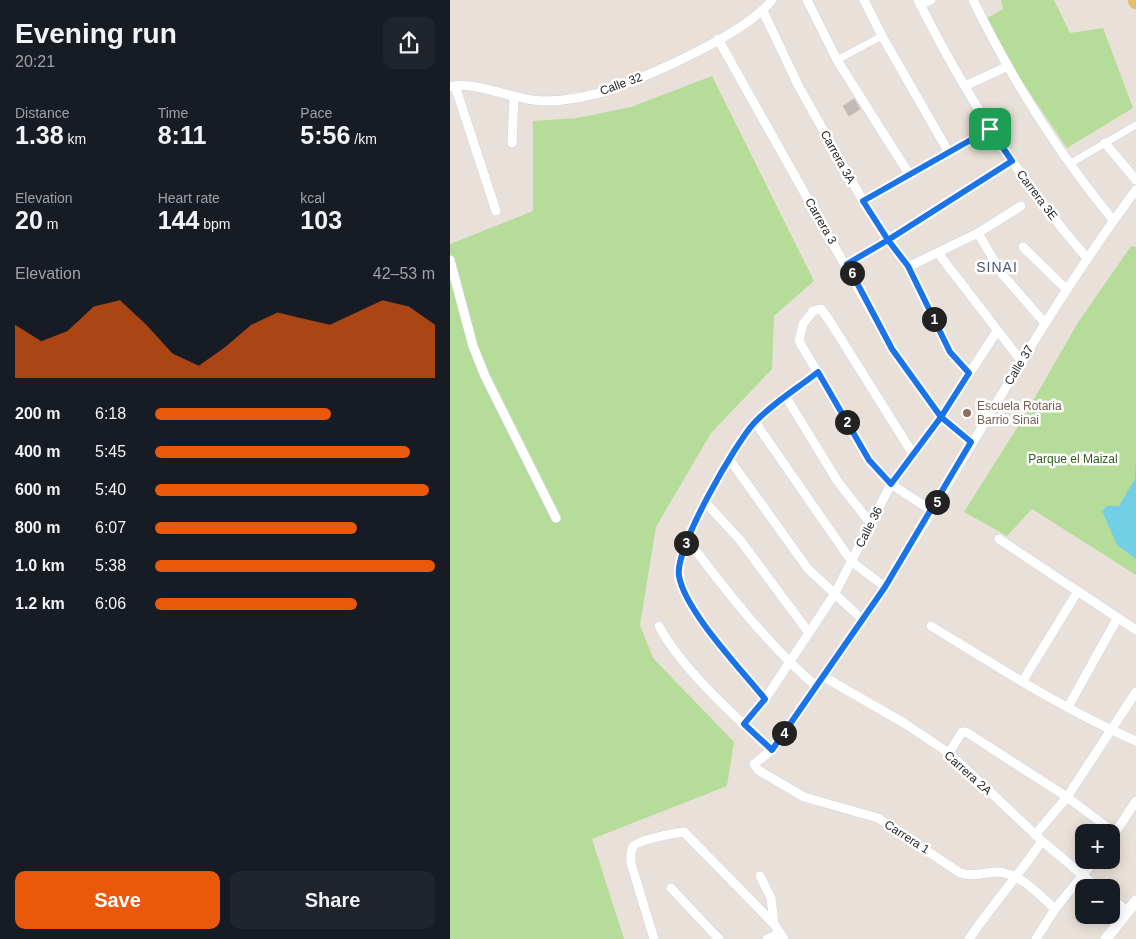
<!DOCTYPE html>
<meta charset="utf-8">
<style>
body{margin:0;font-family:Arial,sans-serif;background:#20242c;color:#f1f3f6;height:100vh;display:flex;flex-direction:column;font-size:19px;white-space:nowrap}
*{box-sizing:border-box;margin:0}
p{font-size:16px;color:#9ea1a6}
.icon{flex:none;width:28px;height:28px;fill:none;stroke:currentColor;stroke-width:2;stroke-linecap:round;stroke-linejoin:round}
.map{position:relative;flex:1;overflow:hidden}
.sheet{display:flex;flex-direction:column;background:#171b24;width:450px}
.sheet>*{flex:none}
.tools{position:absolute;left:625px;top:824px;display:grid;gap:10px}
.tools a{display:grid;place-items:center;width:45px;height:45px;border-radius:10px;background:#171b24;box-shadow:0 2px 12px #0003;font-size:25px}
.pin{position:absolute;display:grid;place-items:center;width:42px;height:42px;color:#fff;margin:-21px;border-radius:10px;box-shadow:0 2px 8px #0006}
.km{position:absolute;width:25px;height:25px;margin:-12px;border-radius:50%;background:#222;color:#fff;font-size:14px;line-height:25px;text-align:center}
.round{display:grid;place-items:center;flex:none;width:52px;height:52px;border-radius:10px;background:#20242c}
.headline{display:flex;align-items:center;justify-content:space-between;height:85px;padding:0 15px}
h1{font-size:28px;font-weight:800;line-height:38px}
.stats{display:grid;grid-template-columns:repeat(3,1fr);gap:8px;height:85px;padding:5px 15px}
.stats div{display:grid;align-content:center}
.stats b{font-size:25px;font-weight:800}
.stats small{font-size:14px;font-weight:400}
.stats p{font-size:14px}
.chart{height:140px;padding:10px 15px}
.chart p{display:flex;justify-content:space-between}
.chart svg{width:100%;height:90px;margin-top:5px;fill:#ea580c;opacity:.7}
.button{display:flex;gap:10px;margin-top:auto;padding:10px 15px}
.button a{flex:1;height:58px;border-radius:10px;background:#ea580c;color:#fff;font-size:20px;font-weight:800;line-height:58px;text-align:center}
.button a+a{background:#20242c;color:#f1f3f6}
ul{padding:0 15px;list-style:none;font-size:16px}
li{display:grid;grid-template-columns:80px 60px 1fr;align-items:center;height:38px}
li i{height:12px;border-radius:6px;background:#ea580c}
main{display:flex;flex:1;min-height:0}
.map>svg:first-child{display:block}
.green{fill:#b5dd99}
.water{fill:#72cfe6}
.building{fill:#c1bbb6;stroke:#c4bdb4}
.lines{fill:none;stroke-linecap:round;stroke-linejoin:round}
.pedestrian-casing{stroke:#cfd3e0;stroke-width:8}
.minor-casing{stroke:#cfd3e0;stroke-width:10}
.tertiary-casing{stroke:#cfd3e0;stroke-width:12}
.primary-casing{stroke:#c3c3c3;stroke-width:15}
.pedestrian{stroke:#fff;stroke-width:7}
.minor{stroke:#fff;stroke-width:9}
.tertiary{stroke:#fff;stroke-width:11}
.primary{stroke:#e7be61;stroke-width:14}
.route-casing{stroke:#fff;stroke-width:10}
.route{stroke:#1a73e8;stroke-width:6}
.education-dot{fill:#8d6e63;stroke:#fff;stroke-width:2}
.labels{text-anchor:middle;stroke-width:5;stroke-linejoin:round;paint-order:stroke}
.street-label{font-size:12px;fill:#272727;stroke:#fff}
.education-label{font-size:12px;fill:#785e54;stroke:#fff;text-anchor:start}
.park-label{font-size:12px;fill:#2f5e1d;stroke:#fff}
.neighbourhood-label{font-size:14px;letter-spacing:1px;fill:#4b5575;stroke:#fff}
</style>
<main>
<section class="sheet">
<div class="headline"><div><h1>Evening run</h1><p>20:21</p></div><a class="round"><svg class="icon" aria-label="share" viewBox="0 0 24 24"><path d="M12 15V3M7 8l5-5 5 5M5 13v7h14v-7"/></svg></a></div>
<div class="stats">
<div><p>Distance</p><b>1.38<small> km</small></b></div>
<div><p>Time</p><b>8:11</b></div>
<div><p>Pace</p><b>5:56<small> /km</small></b></div>
</div>
<div class="stats">
<div><p>Elevation</p><b>20<small> m</small></b></div>
<div><p>Heart rate</p><b>144<small> bpm</small></b></div>
<div><p>kcal</p><b>103</b></div>
</div>
<div class="chart"><p><span>Elevation</span>42–53 m</p>
<svg viewBox="0 0 160 44" preserveAspectRatio="none"><path d="M0 44V18L10 26L20 21L30 9L40 6L50 18L60 32L70 38L80 29L90 18L100 12L110 15L120 18L130 12L140 6L150 9L160 18V44z"/></svg>
</div>
<ul>
<li><b>200 m</b>6:18<i style="width:63%"></i></li>
<li><b>400 m</b>5:45<i style="width:91%"></i></li>
<li><b>600 m</b>5:40<i style="width:98%"></i></li>
<li><b>800 m</b>6:07<i style="width:72%"></i></li>
<li><b>1.0 km</b>5:38<i style="width:100%"></i></li>
<li><b>1.2 km</b>6:06<i style="width:72%"></i></li>
</ul>
<div class="button"><a>Save</a><a>Share</a></div>
</section>
<div class="map">
<svg width="686" height="939" viewBox="0 0 686 939">
<rect width="100%" height="100%" fill="#e9e1d9"/>
<g class="green">
<polygon points="551,0 604,0 620,33 653,28 683,108 617,148 560,64 537,18 553,9"/>
<polygon points="262,76 364,281 324,316 322,369 261,433 206,527 190,625 203,658 284,742 277,786 142,839 174,939 0,939 0,244 83,211 83,121 127,118 181,107"/>
<polygon points="681,246 686,247 686,575 582,509 557,536 514,512 572,420 627,324"/>
</g>
<polygon class="water" points="686,463 686,559 667,545 652,511 657,506 669,506 685,479"/>
<polygon class="building" points="404,99 410,109 399,116 393,106"/>
<g class="lines">
<g class="pedestrian-casing">
<g id="pedestrian">
<polyline points="387,60 432,36"/>
<polyline points="621,163 686,125"/>
</g>
</g>
<g class="minor-casing">
<g id="minor">
<polyline points="357,0 387,60 459,174"/>
<polyline points="414,0 432,36 498,151"/>
<path d="M468,0C514,92 569,180 637,258"/>
<path d="M523,0C561,78 608,153 663,220"/>
<polyline points="470,5 481,0"/>
<polyline points="313,11 348,85 413,201 458,267 500,352 519,373"/>
<polyline points="268,39 442,349 491,417 521,442"/>
<polyline points="5,86 46,211"/>
<polyline points="515,86 556,67"/>
<path d="M0,87C27,80 64,101 93,101C116,101 143,96 164,88C206,73 296,33 322,0"/>
<polyline points="62,143 64,97"/>
<polyline points="655,143 686,180"/>
<polyline points="413,201 540,129"/>
<polyline points="528,233 552,274 594,322"/>
<polyline points="573,247 616,289"/>
<polyline points="488,253 572,362"/>
<polyline points="0,260 23,346 35,376 106,518"/>
<polyline points="397,265 561,161"/>
<polyline points="458,267 528,233 571,206"/>
<polyline points="336,397 388,482 421,524"/>
<polyline points="305,422 402,562 435,587"/>
<polyline points="463,454 379,320 371,309 363,311 353,324 349,341 419,460 441,484 482,511"/>
<polyline points="280,460 358,569 413,620"/>
<polyline points="255,502 290,540 359,633"/>
<path d="M237,539C277,592 317,644 367,687"/>
<polyline points="549,539 686,630"/>
<path d="M209,626C230,667 286,718 322,750"/>
<path d="M481,626C548,667 614,710 686,741"/>
<polyline points="374,677 454,723 499,753 592,841 648,888"/>
<polyline points="572,682 628,591"/>
<path d="M315,699C291,669 235,611 229,576C224,550 286,442 305,422C323,403 348,388 368,372"/>
<polyline points="618,707 667,619"/>
<polyline points="294,724 315,699 384,595 441,484 491,417 547,331"/>
<polyline points="499,753 512,732 516,732 617,797 665,833"/>
<polyline points="585,835 617,797 686,692"/>
<polyline points="661,839 686,801"/>
<polyline points="310,876 321,898 324,924"/>
<polyline points="221,888 269,939"/>
<polyline points="661,898 677,911"/>
<path d="M605,909C589,895 569,871 545,872C533,873 522,877 510,873L428,818L354,797L308,770L304,764L322,750C378,672 433,593 482,511C547,402 610,292 686,190"/>
<path d="M204,939L181,863C181,858 180,851 183,847C187,840 225,833 234,832L324,924L334,939"/>
<polyline points="317,939 330,933"/>
<path d="M519,939C542,905 569,875 592,841"/>
<polyline points="586,939 605,909 645,860"/>
</g>
</g>
<g class="tertiary-casing">
<polyline id="tertiary" points="656,939 686,901"/>
</g>
<g class="primary-casing">
<polyline id="primary" points="685,0 686,2"/>
</g>
<use href="#pedestrian" class="pedestrian"/>
<use href="#minor" class="minor"/>
<use href="#tertiary" class="tertiary"/>
<use href="#primary" class="primary"/>
</g>
<g class="lines">
<g class="route-casing">
<path id="route" d="M540,129L562,161L438,240L458,266L500,352L519,373L491,417L441,484L419,460L368,372C348,388 323,403 305,422C286,442 224,549 229,576C235,611 291,669 315,699L294,724L322,750L435,587L521,442L491,417L442,349L397,264L438,240L413,201L540,129"/>
</g>
<use href="#route" class="route"/>
</g>
<circle class="education-dot" cx="517" cy="413" r="5"/>
<g class="labels">
<g class="street-label">
<text transform="translate(171 84) rotate(-20)" y="4">Calle 32</text>
<text transform="translate(388 157) rotate(61)" y="4">Carrera 3A</text>
<text transform="translate(587 195) rotate(53)" y="4">Carrera 3E</text>
<text transform="translate(371 221) rotate(60)" y="4">Carrera 3</text>
<text transform="translate(569 365) rotate(-59)" y="4">Calle 37</text>
<text transform="translate(419 527) rotate(-63)" y="4">Calle 36</text>
<text transform="translate(518 773) rotate(42)" y="4">Carrera 2A</text>
<text transform="translate(457 837) rotate(33)" y="4">Carrera 1</text>
</g>
<g class="education-label">
<text x="527" y="410">Escuela Rotaria<tspan x="527" dy="14">Barrio Sinai</tspan></text>
</g>
<g class="park-label">
<text x="623" y="463">Parque el Maizal</text>
</g>
<g class="neighbourhood-label">
<text x="547" y="272">SINAI</text>
</g>
</g>
</svg>
<div class="tools">
<a>+</a>
<a>−</a>
</div>
<div class="pin" style="left:540px;top:129px;background:#1e9e55"><svg class="icon" aria-label="arrive" viewBox="0 0 24 24"><path d="M6 21V4h12l-3 4 3 4H6"/></svg></div>
<b class="km" style="left:484px;top:319px">1</b>
<b class="km" style="left:397px;top:422px">2</b>
<b class="km" style="left:236px;top:543px">3</b>
<b class="km" style="left:334px;top:733px">4</b>
<b class="km" style="left:487px;top:502px">5</b>
<b class="km" style="left:402px;top:273px">6</b>
</div>
</main>
